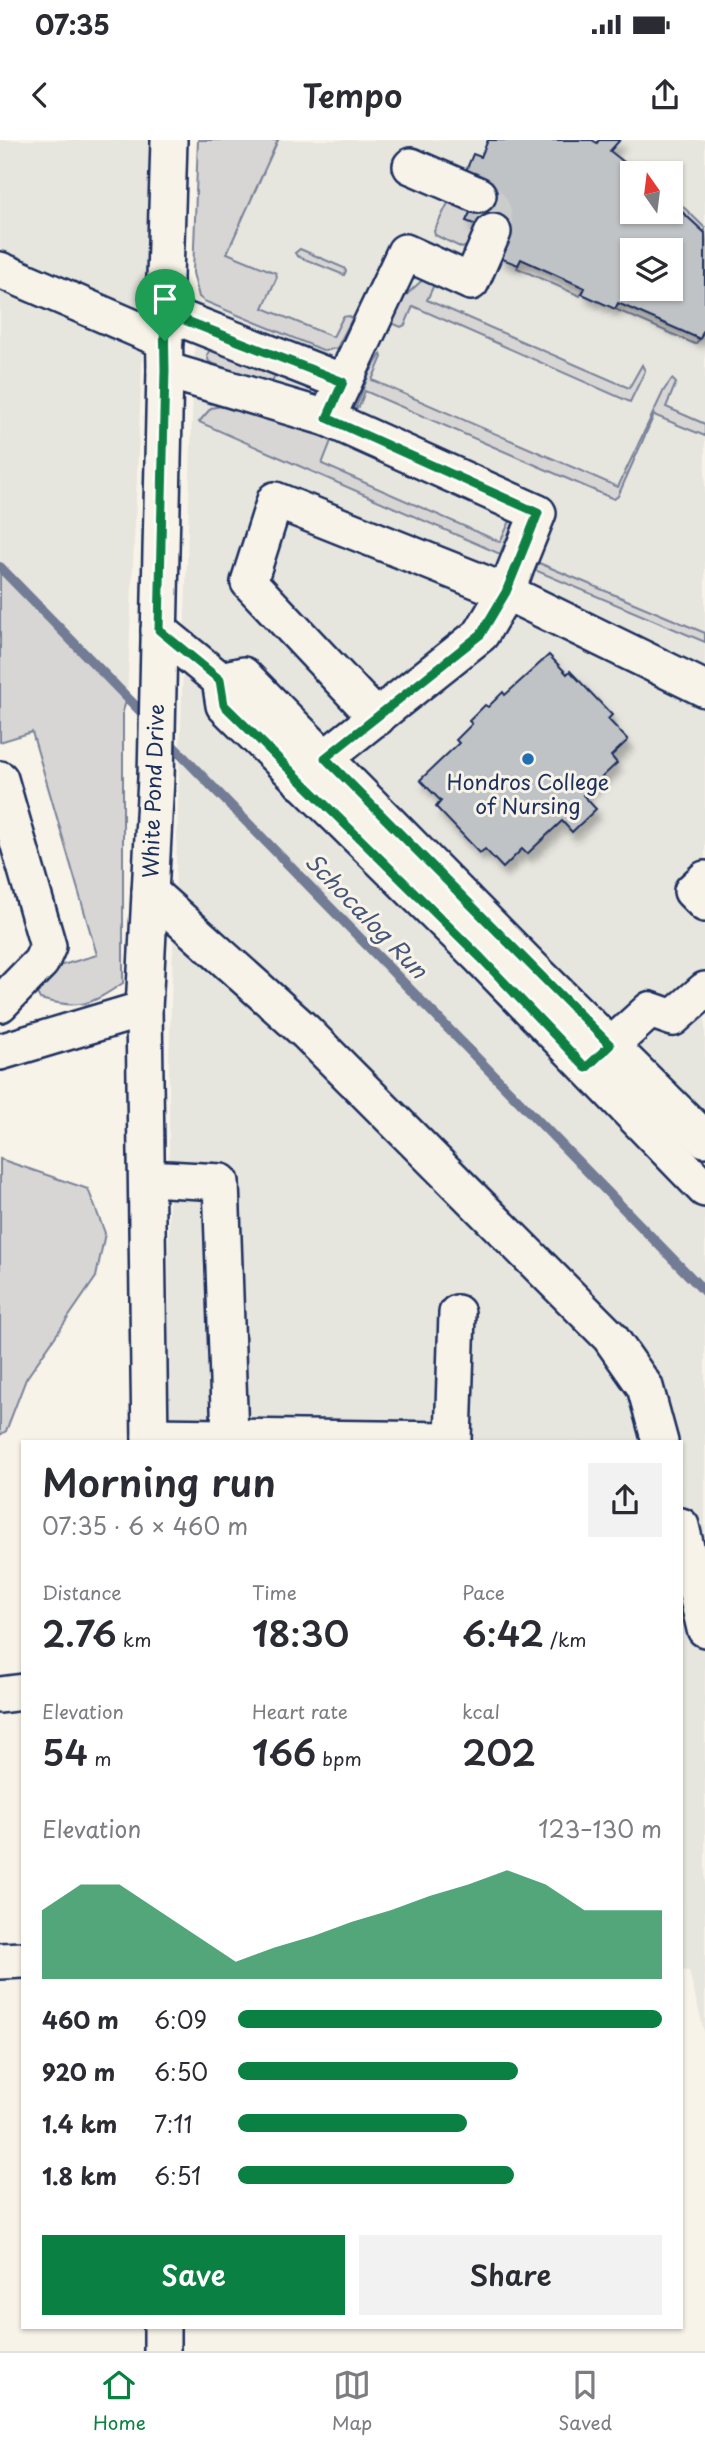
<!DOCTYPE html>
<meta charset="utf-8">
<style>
body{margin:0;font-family:"Playpen Sans",sans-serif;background:#f2f2f3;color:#2b2b33;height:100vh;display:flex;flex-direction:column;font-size:26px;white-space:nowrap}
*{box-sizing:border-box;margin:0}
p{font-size:23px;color:#7c7c81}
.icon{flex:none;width:38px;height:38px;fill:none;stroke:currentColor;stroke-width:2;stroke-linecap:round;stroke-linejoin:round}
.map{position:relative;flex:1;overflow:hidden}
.drawer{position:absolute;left:21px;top:1300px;width:662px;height:889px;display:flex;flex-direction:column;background:#fff;border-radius:0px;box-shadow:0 2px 5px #0004}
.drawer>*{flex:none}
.needle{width:46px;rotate:346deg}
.tools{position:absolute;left:620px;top:21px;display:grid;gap:14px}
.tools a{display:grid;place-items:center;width:63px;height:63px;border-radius:0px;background:#fff;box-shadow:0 2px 5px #0004;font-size:35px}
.pin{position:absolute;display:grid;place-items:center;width:60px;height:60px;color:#fff;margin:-72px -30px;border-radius:50% 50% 50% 0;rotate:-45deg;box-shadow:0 0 7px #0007}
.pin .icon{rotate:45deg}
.round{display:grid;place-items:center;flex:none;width:74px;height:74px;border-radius:0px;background:#f2f2f3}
.overview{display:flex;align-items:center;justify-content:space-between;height:119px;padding:0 21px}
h1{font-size:38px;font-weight:600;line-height:52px}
.stats{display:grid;grid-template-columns:repeat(3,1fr);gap:10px;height:119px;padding:7px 21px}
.stats div{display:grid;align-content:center}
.stats b{font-size:35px;font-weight:600}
.stats small{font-size:19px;font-weight:400}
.stats p{font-size:19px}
.chart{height:196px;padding:14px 21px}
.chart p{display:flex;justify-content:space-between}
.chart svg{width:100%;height:126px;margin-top:7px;fill:#0b8043;opacity:.7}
.button{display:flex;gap:14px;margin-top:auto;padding:14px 21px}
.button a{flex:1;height:80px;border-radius:0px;background:#0b8043;color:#fff;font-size:28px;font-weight:600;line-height:80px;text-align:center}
.button a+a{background:#f2f2f3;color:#2b2b33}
ul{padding:0 21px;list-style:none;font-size:23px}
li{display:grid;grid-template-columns:112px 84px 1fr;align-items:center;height:52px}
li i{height:18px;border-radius:9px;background:#0b8043}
.status{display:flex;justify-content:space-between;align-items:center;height:49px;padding:0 35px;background:#fff;direction:ltr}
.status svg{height:19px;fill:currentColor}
header{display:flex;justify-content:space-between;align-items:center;height:91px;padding:0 21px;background:#fff;font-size:32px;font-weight:600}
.dock{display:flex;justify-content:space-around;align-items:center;height:98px;border-top:2px solid #e1e1e2;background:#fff;font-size:19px;color:#7c7c81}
.dock a{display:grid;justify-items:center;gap:4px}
.dock .selected{color:#0b8043}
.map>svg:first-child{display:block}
.built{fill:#e6e5de;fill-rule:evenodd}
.green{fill:#d7d6d4;stroke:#798299;stroke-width:2}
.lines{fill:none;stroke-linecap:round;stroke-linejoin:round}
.stream{stroke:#727c95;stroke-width:10}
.building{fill:#c0c3c5;stroke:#1b2f5e;stroke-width:2;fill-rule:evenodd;filter:url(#shadow)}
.minor-tunnel{stroke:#cbcccc;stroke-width:35;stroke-dasharray:35 18;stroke-linecap:butt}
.minor-casing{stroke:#1b2f5e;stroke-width:40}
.minor{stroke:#f7f3e8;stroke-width:35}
.route-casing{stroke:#fff;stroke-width:14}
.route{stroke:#0b8043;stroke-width:9}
.poi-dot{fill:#1f6fb2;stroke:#f7f3e8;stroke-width:2.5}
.labels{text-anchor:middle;stroke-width:6;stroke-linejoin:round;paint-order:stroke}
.poi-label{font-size:21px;fill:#1b2f5e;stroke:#f7f3e8}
.street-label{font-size:21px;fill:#1b2f5e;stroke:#f7f3e8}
.water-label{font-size:23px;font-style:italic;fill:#465679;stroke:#f7f3e8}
</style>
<div class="status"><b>07:35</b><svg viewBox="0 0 49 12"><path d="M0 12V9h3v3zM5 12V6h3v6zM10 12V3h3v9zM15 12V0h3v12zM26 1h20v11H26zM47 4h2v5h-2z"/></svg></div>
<header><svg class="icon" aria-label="back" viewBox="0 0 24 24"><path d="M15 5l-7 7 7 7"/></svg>Tempo<svg class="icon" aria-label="share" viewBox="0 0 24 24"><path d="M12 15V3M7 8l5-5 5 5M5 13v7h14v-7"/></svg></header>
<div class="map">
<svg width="705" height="2211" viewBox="0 0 705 2211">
<defs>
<filter id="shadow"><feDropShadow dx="4.5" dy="8" stdDeviation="3.5" flood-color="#0004"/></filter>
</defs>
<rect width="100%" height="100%" fill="#f7f3e8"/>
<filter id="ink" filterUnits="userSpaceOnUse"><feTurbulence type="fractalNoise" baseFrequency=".0143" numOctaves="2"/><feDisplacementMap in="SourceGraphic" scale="14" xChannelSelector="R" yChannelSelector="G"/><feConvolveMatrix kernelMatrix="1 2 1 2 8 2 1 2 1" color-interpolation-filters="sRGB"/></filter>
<g filter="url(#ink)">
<g class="built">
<polygon points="0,0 152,0 127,558 0,427"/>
<path d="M202,0H705V1895L689,1831L681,1830V1302H169V921ZM632,33H670V72H632ZM632,110H670V149H632Z"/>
</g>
<g class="green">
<polygon points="198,0 278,0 227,113 276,133 277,137 263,168 333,197 343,177 349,176 352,179 337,208 325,211 204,161 199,157 193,133"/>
<polygon points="670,54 705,88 705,93 670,61"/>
<polygon points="449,61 471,70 466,81 478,85 467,106 462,108 435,95 434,91"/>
<polygon points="300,109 344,128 346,131 344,135 297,116 295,113"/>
<polygon points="521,119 585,148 580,156 517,128"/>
<path d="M428,135L438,136L427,160L629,248L642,225L645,231L630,262L413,166L405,185L401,187L394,184C389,165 416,147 428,135Z"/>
<polygon points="618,163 700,199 695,204 615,169"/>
<polygon points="209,211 216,211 269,228 275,236 272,242 263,243 209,222 207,215"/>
<polygon points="381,214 382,217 372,240 618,347 664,250 672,239 676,243 666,267 705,284 705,296 654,275 618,356 614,359 365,251 359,267 355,269 370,232"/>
<polygon points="221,266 270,275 325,296 331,301 322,324 500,402 510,381 513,380 514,382 500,414 199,282 211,268"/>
<polygon points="532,420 705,493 705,502 530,428"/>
<path d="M0,427L127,558L123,571V843C90,865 80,870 40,859L32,844L41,831L97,815L32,592L0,602Z"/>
<polygon points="0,1019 88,1049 105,1093 96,1137 26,1239 6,1291 0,1295"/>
</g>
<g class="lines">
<g class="stream">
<polyline points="0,427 149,580"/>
<polyline points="166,599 705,1152"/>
</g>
</g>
<g class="building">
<path d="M488,0H592L597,3L599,0H620L610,11L638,33H632V72H670V61L705,93V187L700,199L618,163L615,169L582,154L585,148L521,119L518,125L500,118L508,97L466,81L484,44L465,33L473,14L481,17ZM632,110H670V149H632Z"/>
<polygon points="549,515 567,534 570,531 612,575 608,579 628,600 611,616 617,623 583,655 596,669 572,692 562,681 527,714 522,709 503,728 485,709 480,713 436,667 441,661 420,640 459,603 456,600 472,584 469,581 485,565 488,567 503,552 505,555"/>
</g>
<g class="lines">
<path class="minor-tunnel" d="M478,55C492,64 498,75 493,92"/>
<g class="minor-casing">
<g id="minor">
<polyline points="411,26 478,55"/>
<polyline points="0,130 165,201"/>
<polyline points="164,172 343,242"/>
<polyline points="165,230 327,278"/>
<polyline points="159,490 220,540 224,565 481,818 705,1049"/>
<polyline points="220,540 243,535 534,830 705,999"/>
<polyline points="377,578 249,442 275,360 506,452 705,549"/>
<polyline points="0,639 48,806 41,822 0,864"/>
<polyline points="301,642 325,618 481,494 506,452 538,373 327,278 405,112 471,142 493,92"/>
<polyline points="705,739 692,751 705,764"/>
<polyline points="150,752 306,892 610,1197 645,1247 660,1302"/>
<polyline points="0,912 144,869"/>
<polyline points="593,922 650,870 673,878 705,850"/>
<polyline points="147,1038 221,1042 230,1297"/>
<polyline points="150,1296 453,1300 457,1173"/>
<polyline points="150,1302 144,869 156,638 165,230 164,172 169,0"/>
<polyline points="681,1386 705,1489"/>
<polyline points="0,1555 23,1552"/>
<polyline points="0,1821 23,1820"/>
<polyline points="162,2188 162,2211"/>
</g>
</g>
<use href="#minor" class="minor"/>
</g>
</g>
<g class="lines" filter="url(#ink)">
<g class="route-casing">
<polygon id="route" points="164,172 343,242 327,278 538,373 506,452 481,494 325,618 610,905 586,928 481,818 224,565 220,540 159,490 165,230"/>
</g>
<use href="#route" class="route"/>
</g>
<circle class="poi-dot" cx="528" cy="619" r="7"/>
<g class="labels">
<g class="poi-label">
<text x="528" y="650">Hondros College<tspan x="528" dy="24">of Nursing</tspan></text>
</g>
<g class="street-label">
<text transform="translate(154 651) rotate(-88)" y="7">White Pond Drive</text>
</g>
<g class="water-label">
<text transform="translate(366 776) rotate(46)" y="8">Schocalog Run</text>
</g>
</g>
</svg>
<div class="tools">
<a><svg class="needle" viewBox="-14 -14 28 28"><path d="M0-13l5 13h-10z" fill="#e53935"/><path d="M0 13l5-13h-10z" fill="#7c7c81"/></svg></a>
<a><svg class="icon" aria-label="layers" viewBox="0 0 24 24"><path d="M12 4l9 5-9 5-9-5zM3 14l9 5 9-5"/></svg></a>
</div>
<div class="pin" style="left:165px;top:201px;background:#1e9e55"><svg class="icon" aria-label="arrive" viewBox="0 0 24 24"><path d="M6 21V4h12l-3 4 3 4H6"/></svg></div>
<section class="drawer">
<div class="overview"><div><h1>Morning run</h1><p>07:35 · 6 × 460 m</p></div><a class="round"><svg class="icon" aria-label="share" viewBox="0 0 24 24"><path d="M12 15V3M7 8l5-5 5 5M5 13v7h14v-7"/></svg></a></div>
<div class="stats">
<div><p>Distance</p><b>2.76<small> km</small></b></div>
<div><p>Time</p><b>18:30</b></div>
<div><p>Pace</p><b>6:42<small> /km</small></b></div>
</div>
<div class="stats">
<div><p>Elevation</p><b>54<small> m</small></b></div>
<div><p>Heart rate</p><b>166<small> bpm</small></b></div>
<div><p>kcal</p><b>202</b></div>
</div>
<div class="chart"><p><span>Elevation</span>123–130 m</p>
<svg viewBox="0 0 160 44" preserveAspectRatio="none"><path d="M0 44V20L10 11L20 11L30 20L40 29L50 38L60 33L70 29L80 24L90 20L100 15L110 11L120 6L130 11L140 20L150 20L160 20V44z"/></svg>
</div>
<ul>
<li><b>460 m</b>6:09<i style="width:100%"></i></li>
<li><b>920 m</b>6:50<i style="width:66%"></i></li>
<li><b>1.4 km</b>7:11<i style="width:54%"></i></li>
<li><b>1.8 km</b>6:51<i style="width:65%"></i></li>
</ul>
<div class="button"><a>Save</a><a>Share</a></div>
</section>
</div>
<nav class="dock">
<a class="selected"><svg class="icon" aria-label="home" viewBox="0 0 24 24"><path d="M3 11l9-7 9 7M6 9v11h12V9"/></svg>Home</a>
<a><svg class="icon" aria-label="map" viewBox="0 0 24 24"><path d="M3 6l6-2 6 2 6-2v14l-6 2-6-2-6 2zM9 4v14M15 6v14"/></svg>Map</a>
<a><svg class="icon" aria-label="saved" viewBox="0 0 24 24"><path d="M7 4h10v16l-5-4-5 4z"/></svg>Saved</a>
</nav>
